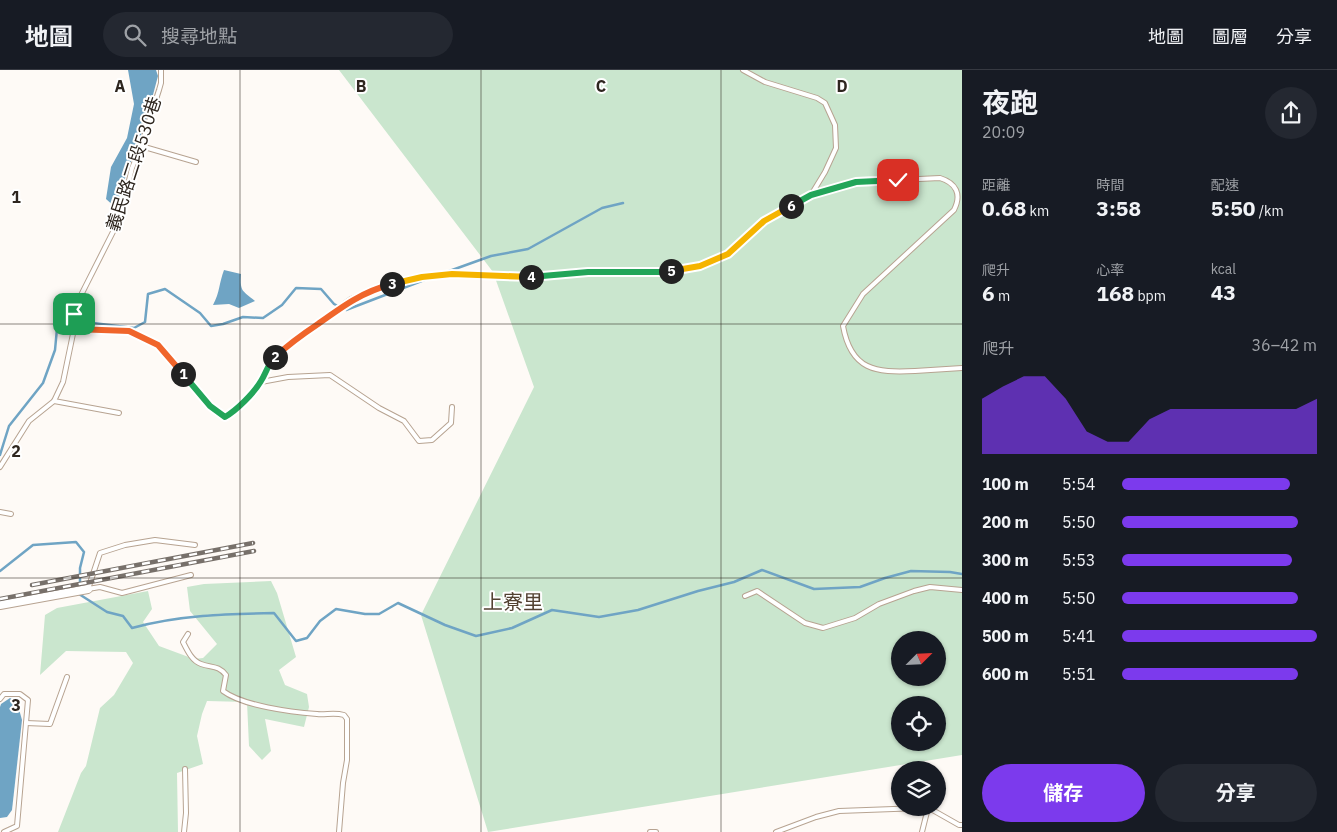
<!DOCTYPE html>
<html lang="zh-TW">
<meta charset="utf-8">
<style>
body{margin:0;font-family:"IBM Plex Sans","Noto Sans TC",sans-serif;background:#242831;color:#f1f3f6;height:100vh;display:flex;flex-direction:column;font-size:19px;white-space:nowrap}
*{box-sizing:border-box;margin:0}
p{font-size:16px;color:#9ea1a6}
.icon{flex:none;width:28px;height:28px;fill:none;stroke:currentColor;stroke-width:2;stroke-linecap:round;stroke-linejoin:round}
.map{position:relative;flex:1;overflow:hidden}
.side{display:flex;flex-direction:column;background:#171b24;width:375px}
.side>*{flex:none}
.needle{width:32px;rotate:66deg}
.buttons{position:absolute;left:891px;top:561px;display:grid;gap:10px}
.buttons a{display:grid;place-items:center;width:55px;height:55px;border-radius:50%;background:#171b24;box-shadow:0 1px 4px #0004;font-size:25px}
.pin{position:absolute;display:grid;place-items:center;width:42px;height:42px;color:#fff;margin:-21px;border-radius:10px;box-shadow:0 2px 8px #0006}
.km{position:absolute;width:25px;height:25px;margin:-12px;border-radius:50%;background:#222;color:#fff;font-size:14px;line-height:25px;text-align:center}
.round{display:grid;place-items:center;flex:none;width:52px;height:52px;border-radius:26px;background:#242831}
.head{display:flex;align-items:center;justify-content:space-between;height:85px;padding:0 20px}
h1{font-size:28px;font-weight:700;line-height:38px}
.metrics{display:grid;grid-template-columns:repeat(3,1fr);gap:8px;height:85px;padding:5px 20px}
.metrics div{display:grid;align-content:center}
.metrics b{font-size:21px;font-weight:700}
.metrics small{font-size:14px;font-weight:400}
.metrics p{font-size:14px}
.chart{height:140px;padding:10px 20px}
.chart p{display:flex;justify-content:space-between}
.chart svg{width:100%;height:90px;margin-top:5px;fill:#7c3aed;opacity:.7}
.action{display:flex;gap:10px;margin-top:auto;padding:10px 20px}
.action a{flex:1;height:58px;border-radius:30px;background:#7c3aed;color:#fff;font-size:20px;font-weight:700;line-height:58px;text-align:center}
.action a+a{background:#242831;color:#f1f3f6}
ul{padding:0 20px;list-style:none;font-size:16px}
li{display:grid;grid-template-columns:80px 60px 1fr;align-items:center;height:38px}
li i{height:12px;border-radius:6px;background:#7c3aed}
header{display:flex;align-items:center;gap:30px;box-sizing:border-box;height:70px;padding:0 25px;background:#171b24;border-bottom:1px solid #363941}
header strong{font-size:24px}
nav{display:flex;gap:28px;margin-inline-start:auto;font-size:18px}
.search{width:350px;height:45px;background:#242831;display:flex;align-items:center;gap:12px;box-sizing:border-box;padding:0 18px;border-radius:28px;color:#9ea1a6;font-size:19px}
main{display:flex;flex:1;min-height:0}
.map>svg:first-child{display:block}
.green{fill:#cae6ce;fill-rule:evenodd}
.water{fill:#6fa4c4}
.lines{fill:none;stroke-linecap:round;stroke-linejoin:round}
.stream{stroke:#6fa4c4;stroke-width:2.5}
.service-casing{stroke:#b7a391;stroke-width:6}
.minor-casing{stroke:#b7a391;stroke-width:10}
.service{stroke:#fff;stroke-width:4}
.minor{stroke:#fff;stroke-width:8}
.rail-casing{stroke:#77706a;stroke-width:4.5}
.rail{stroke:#fff;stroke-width:2.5;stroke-dasharray:8;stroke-linecap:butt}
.split-1-casing{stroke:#fff;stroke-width:10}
.split-2-casing{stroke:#fff;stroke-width:10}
.split-3-casing{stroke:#fff;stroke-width:10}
.split-4-casing{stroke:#fff;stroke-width:10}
.split-5-casing{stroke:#fff;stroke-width:10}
.split-6-casing{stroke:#fff;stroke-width:10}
.split-7-casing{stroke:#fff;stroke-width:10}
.split-1{stroke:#f0652b;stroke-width:6}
.split-2{stroke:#22a559;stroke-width:6}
.split-3{stroke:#f0652b;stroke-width:6}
.split-4{stroke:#f5b400;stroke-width:6}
.split-5{stroke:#22a559;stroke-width:6}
.split-6{stroke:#f5b400;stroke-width:6}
.split-7{stroke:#22a559;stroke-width:6}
.grid{fill:none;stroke:#2e261f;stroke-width:1;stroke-opacity:0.55}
.labels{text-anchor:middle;stroke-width:4;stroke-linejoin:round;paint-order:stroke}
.street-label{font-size:18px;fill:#2e261f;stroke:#fff}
.quarter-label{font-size:20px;fill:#534232;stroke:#fff}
.grid-label{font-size:16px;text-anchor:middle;font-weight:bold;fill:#2e261f;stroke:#fff;stroke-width:4;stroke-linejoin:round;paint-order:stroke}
</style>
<header>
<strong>地圖</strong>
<div class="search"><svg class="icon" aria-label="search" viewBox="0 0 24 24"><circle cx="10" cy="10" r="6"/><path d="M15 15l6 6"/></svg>搜尋地點</div>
<nav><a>地圖</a><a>圖層</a><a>分享</a></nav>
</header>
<main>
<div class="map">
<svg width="962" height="762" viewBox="0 0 962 762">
<rect width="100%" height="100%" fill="#fefaf6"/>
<g class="green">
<path d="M339,0H962V685L488,762L421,545L534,317L493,202ZM900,570H938V608H900ZM900,635H938V672H900Z"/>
<polygon points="271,511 277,523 296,587 279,600 285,615 307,624 309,637 304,657 265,649 271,681 262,690 249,676 247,632 207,631 202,644 197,666 203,694 177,703 178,762 58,762 81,703 86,696 100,638 114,625 133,593 126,582 66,581 40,605 45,545 57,538 148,521 152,539 143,552 159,576 194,589 203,588 217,574 190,541 187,517 204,514"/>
</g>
<g class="water">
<polygon points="128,0 156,0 158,6 146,51 124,111 116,138 106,129 111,97 127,68 134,34"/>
<path d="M224,200L241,204C240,222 242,220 255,231L239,238L229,234L213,235C220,222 219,213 224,200Z"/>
<polygon points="10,628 17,632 22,650 12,740 7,747 0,748 0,637 1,634"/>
</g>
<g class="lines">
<g class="stream">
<polyline points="441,204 491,186 528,179 602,138 623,133"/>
<polyline points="0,385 9,356 43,313 55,280 59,237 70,233 93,253 134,258 145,252 148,224 165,219 200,243 211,256 223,254 243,247 263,248 282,235 296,218 321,219 334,234 346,240 432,207"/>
<polyline points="0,501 33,475 76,472 84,482 80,498 80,512"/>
<path d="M79,524L107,542L123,546L132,558C179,545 226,544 274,543L296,571L307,568L320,551L336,539L365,544H379L398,533L445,555L476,566L512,558L552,540L599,547L638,540L698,521L734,512L762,500L814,519L860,517L885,508L911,501L950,502L962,504"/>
</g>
<g class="service-casing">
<g id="service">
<polyline points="743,0 765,12 817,28 825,33 835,55 836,78 825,102 811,125"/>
<polyline points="141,76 196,92"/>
<polyline points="74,259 129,261 158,275 210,336 225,347 234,342 261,312 288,307 330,305 379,338 404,351 419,371 432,370 451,353 452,337"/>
<path d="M261,312L270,291L287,275L351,229L381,217L421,207L452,204L532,207L588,202H663L700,196L728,183L765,151L811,125L856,112L940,108C956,113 962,124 954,140L863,224L843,256C851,300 875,303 915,301C931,300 946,299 962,298"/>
<polyline points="54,331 119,343"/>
<polyline points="0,397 29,351 54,331 63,312 74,259 74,244 76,235 120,148 132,98 140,79 159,20 161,13 161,0"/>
<polyline points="0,442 11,444"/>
<polyline points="191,505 122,523 100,517 88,519 100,483 125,475 155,470 195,475"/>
<polyline points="745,526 757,521 805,553 823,558 855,548 879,534 914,521 930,517 962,520"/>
<path d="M188,564L183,572C187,580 192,591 201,594C212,598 218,595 226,605L223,621C243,636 291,642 317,644C326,645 334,642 344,645L347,649V690L343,713L339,762"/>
<polyline points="0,629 4,624 20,624 28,630 17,756 4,762"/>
<polyline points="26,653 50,654 67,607"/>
<polyline points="929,738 959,755 962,755"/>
<polyline points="184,762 186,743 185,699"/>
<polyline points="650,762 656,762"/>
<polyline points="776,762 816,747 839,741 921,738"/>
<polyline points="922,762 928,738"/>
</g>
</g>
<g class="minor-casing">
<polyline id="minor" points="0,535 88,519"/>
</g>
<use href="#service" class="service"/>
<use href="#minor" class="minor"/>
<g class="rail-casing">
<g id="rail">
<polyline points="32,515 253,473"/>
<polyline points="0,529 254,481"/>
</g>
</g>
<use href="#rail" class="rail"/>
</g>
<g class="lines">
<g class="split-1-casing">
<polyline id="split-1" points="74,244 74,259 129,261 158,275 183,304"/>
</g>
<g class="split-2-casing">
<path id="split-2" d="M183,304L210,336L225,347C237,340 254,323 261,311C266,303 268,294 275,287"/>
</g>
<g class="split-3-casing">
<path id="split-3" d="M275,287C288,275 303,264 318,254C343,236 362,222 392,214"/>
</g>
<g class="split-4-casing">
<polyline id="split-4" points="392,214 422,207 452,204 531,207"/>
</g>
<g class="split-5-casing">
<polyline id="split-5" points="531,207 588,202 663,202 671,201"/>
</g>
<g class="split-6-casing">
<polyline id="split-6" points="671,201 700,196 728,184 764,151 791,136"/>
</g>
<g class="split-7-casing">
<polyline id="split-7" points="791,136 811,125 856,112 898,110"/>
</g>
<use href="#split-1" class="split-1"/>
<use href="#split-2" class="split-2"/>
<use href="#split-3" class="split-3"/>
<use href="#split-4" class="split-4"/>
<use href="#split-5" class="split-5"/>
<use href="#split-6" class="split-6"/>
<use href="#split-7" class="split-7"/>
</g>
<path class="grid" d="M240,0V762M481,0V762M721,0V762M0,254H962M0,508H962"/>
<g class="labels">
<g class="street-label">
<text transform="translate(134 94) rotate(-72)" y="6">義民路二段530巷</text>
</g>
<g class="quarter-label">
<text x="513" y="539">上寮里</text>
</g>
</g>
<g class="grid-label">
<text x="120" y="22">A</text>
<text x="361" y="22">B</text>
<text x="601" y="22">C</text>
<text x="842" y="22">D</text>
<text x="16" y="133">1</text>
<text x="16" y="387">2</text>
<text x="16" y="641">3</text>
</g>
</svg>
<div class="buttons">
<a><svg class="needle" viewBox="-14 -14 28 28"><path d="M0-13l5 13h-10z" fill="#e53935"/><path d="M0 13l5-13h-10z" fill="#9ea1a6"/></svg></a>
<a><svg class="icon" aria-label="locate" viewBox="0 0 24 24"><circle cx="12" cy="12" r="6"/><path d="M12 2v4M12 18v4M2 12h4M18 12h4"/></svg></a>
<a><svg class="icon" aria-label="layers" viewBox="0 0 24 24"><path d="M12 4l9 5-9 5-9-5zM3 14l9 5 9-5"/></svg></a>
</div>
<div class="pin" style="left:74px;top:244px;background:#1e9e55"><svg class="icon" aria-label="arrive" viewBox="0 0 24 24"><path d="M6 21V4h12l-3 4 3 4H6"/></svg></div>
<div class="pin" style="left:898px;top:110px;background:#d93025"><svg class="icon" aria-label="check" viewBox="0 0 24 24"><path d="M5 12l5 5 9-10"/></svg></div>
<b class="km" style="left:183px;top:304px">1</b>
<b class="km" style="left:275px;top:287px">2</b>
<b class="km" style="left:392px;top:214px">3</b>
<b class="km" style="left:531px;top:207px">4</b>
<b class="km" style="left:671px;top:201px">5</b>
<b class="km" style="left:791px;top:136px">6</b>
</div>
<section class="side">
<div class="head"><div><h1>夜跑</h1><p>20:09</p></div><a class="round"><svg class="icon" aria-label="share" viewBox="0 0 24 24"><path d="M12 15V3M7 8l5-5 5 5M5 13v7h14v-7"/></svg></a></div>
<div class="metrics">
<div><p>距離</p><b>0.68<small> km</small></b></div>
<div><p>時間</p><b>3:58</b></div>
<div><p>配速</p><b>5:50<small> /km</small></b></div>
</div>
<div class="metrics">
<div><p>爬升</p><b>6<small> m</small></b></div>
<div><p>心率</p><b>168<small> bpm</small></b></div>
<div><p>kcal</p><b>43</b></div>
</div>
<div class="chart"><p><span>爬升</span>36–42 m</p>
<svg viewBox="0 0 160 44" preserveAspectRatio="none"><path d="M0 44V17L10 11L20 6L30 6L40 17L50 33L60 38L70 38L80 27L90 22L100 22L110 22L120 22L130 22L140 22L150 22L160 17V44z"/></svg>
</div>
<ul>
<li><b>100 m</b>5:54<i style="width:86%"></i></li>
<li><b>200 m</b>5:50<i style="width:90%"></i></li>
<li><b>300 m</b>5:53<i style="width:87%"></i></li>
<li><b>400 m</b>5:50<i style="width:90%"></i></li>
<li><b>500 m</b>5:41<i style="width:100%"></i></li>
<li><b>600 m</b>5:51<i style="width:90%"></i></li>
</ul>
<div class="action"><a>儲存</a><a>分享</a></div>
</section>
</main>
